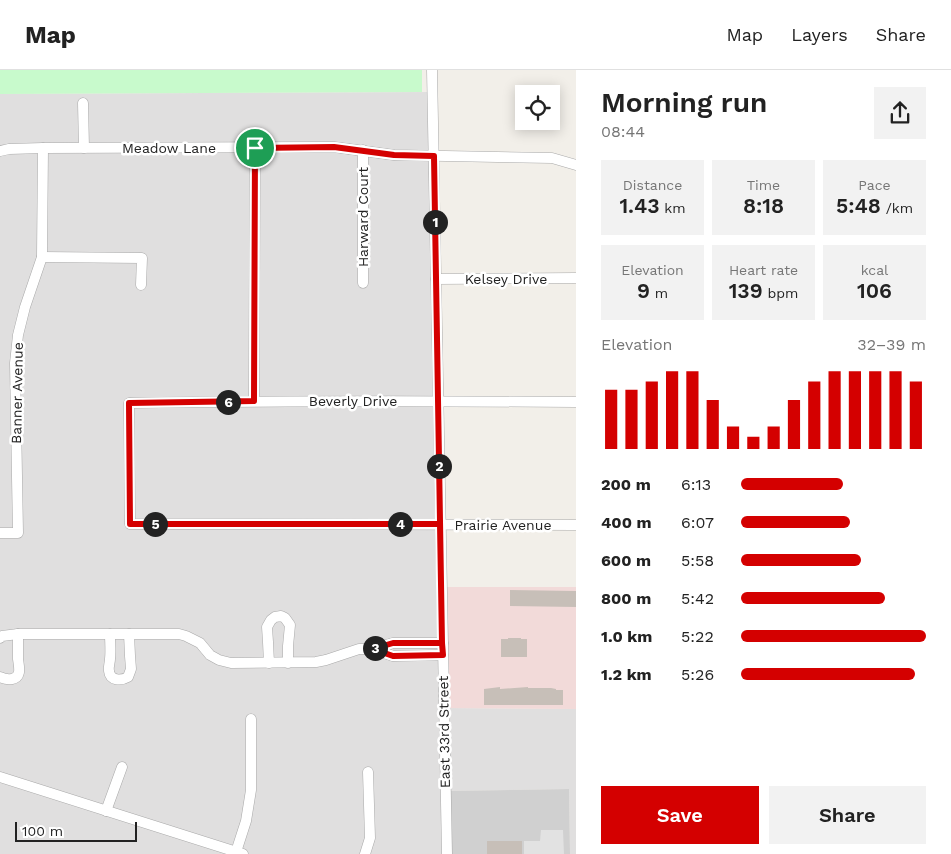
<!DOCTYPE html>
<meta charset="utf-8">
<style>
body{margin:0;font-family:"Work Sans",sans-serif;background:#f2f2f2;color:#222;height:100vh;display:flex;flex-direction:column;font-size:19px;white-space:nowrap}
*{box-sizing:border-box;margin:0}
p{font-size:16px;color:#767676}
.icon{flex:none;width:28px;height:28px;fill:none;stroke:currentColor;stroke-width:2;stroke-linecap:round;stroke-linejoin:round}
.map{position:relative;flex:1;overflow:hidden}
.details{display:flex;flex-direction:column;background:#fff;width:375px}
.details>*{flex:none}
.buttons{position:absolute;left:515px;top:15px;display:grid;gap:10px}
.buttons a{display:grid;place-items:center;width:45px;height:45px;border-radius:0px;background:#fff;box-shadow:0 2px 12px #0003;font-size:25px}
.scale{position:absolute;left:15px;bottom:12px;width:122px;box-sizing:border-box;padding-left:5px;border:2px solid #222;border-top:0;font-size:14px;line-height:18px;white-space:nowrap;color:#222;-webkit-text-stroke:4px #fff;paint-order:stroke}
.pin{position:absolute;display:grid;place-items:center;width:42px;height:42px;color:#fff;margin:-21px;border:2px solid #fff;border-radius:50%;box-shadow:0 1px 5px #0007}
.km{position:absolute;width:25px;height:25px;margin:-12px;border-radius:50%;background:#222;color:#fff;font-size:14px;line-height:25px;text-align:center}
.round{display:grid;place-items:center;flex:none;width:52px;height:52px;border-radius:0px;background:#f2f2f2}
.headline{display:flex;align-items:center;justify-content:space-between;height:85px;padding:0 25px}
h1{font-size:28px;font-weight:600;line-height:38px}
.figures{display:grid;grid-template-columns:repeat(3,1fr);gap:8px;height:85px;padding:5px 25px}
.figures div{display:grid;align-content:center;border-radius:0px;background:#f2f2f2;text-align:center}
.figures b{font-size:21px;font-weight:600}
.figures small{font-size:14px;font-weight:400}
.figures p{font-size:14px}
.chart{height:140px;padding:10px 25px}
.chart p{display:flex;justify-content:space-between}
.chart svg{width:100%;height:90px;margin-top:5px;stroke:#d40000;stroke-width:6}
.cta{display:flex;gap:10px;margin-top:auto;padding:10px 25px}
.cta a{flex:1;height:58px;border-radius:0px;background:#d40000;color:#fff;font-size:20px;font-weight:600;line-height:58px;text-align:center}
.cta a+a{background:#f2f2f2;color:#222}
ul{padding:0 25px;list-style:none;font-size:16px}
li{display:grid;grid-template-columns:80px 60px 1fr;align-items:center;height:38px}
li i{height:12px;border-radius:6px;background:#d40000}
header{display:flex;align-items:center;gap:30px;box-sizing:border-box;height:70px;padding:0 25px;background:#fff;border-bottom:1px solid #e0e0e0}
header strong{font-size:24px}
nav{display:flex;gap:28px;margin-inline-start:auto;font-size:18px}
main{display:flex;flex:1;min-height:0}
.map>svg:first-child{display:block}
.residential{fill:#e0dfdf}
.commercial{fill:#f2dad9}
.religious{fill:#d0d0d0}
.park{fill:#c8facc}
.parking{fill:#e2e2e2}
.building{fill:#c7bfb8}
.lines{fill:none;stroke-linecap:round;stroke-linejoin:round}
.minor-casing{stroke:#a9a9a9;stroke-width:11}
.minor{stroke:#fff;stroke-width:10}
.route-casing{stroke:#fff;stroke-width:10}
.route{stroke:#d40000;stroke-width:6}
.labels{text-anchor:middle;stroke-width:5;stroke-linejoin:round;paint-order:stroke}
.street-label{font-size:14px;fill:#222;stroke:#fff}
</style>
<header>
<strong>Map</strong>
<nav><a>Map</a><a>Layers</a><a>Share</a></nav>
</header>
<main>
<div class="map">
<svg width="576" height="784" viewBox="0 0 576 784">
<rect width="100%" height="100%" fill="#f2efe9"/>
<polygon class="residential" points="433,22 445,638 576,639 576,784 570,784 569,719 446,721 447,784 0,784 0,24"/>
<polygon class="commercial" points="441,517 576,517 576,639 444,638"/>
<polygon class="religious" points="569,719 570,784 447,784 446,721"/>
<polygon class="park" points="0,0 422,0 422,22 0,24"/>
<polygon class="parking" points="541,760 563,760 564,784 524,784 524,771 540,771"/>
<g class="building">
<polygon points="510,520 576,521 576,537 510,536"/>
<polygon points="508,568 521,568 521,569 527,569 527,587 501,587 501,569 508,569"/>
<polygon points="500,617 500,619 528,617 528,618 551,618 556,619 556,620 563,620 563,635 484,635 484,619"/>
<rect x="487" y="771" width="35" height="13"/>
</g>
<g class="lines">
<g class="minor-casing">
<g id="minor">
<polyline points="432,0 447,784"/>
<polyline points="83,33 84,78"/>
<polyline points="363,80 363,213"/>
<polyline points="0,81 9,79 43,78 334,77 394,85 552,88 576,95"/>
<polyline points="42,187 142,188 141,215"/>
<polyline points="436,209 576,208"/>
<polyline points="254,331 255,78"/>
<path d="M576,332C427,331 278,331 129,333L130,454L576,455"/>
<polyline points="0,463 18,463 15,293 18,265 25,237 42,187 43,78"/>
<path d="M110,564C110,572 111,581 110,589C110,593 108,597 109,601C110,611 121,611 128,607L131,599L130,586L129,564"/>
<polyline points="0,568 2,566 18,564 179,564 186,566 200,573 210,585 219,590 231,593 316,592 326,590 359,579 373,579 393,573 443,573"/>
<polyline points="373,579 393,586 443,585"/>
<polyline points="269,593 268,572 267,557 271,550 275,547 281,546 285,548 290,555 288,576 288,593"/>
<path d="M0,607C4,609 7,610 12,609C22,607 19,597 18,589C18,581 18,572 18,564"/>
<polyline points="0,707 243,784"/>
<polyline points="106,741 122,697"/>
<polyline points="236,782 246,751 251,720 251,649"/>
<polyline points="365,784 370,768 368,702"/>
</g>
</g>
<use href="#minor" class="minor"/>
</g>
<g class="lines">
<g class="route-casing">
<polyline id="route" points="255,78 334,77 394,85 434,86 442,573 393,573 373,579 393,586 443,585 442,573 440,454 130,454 129,333 254,331 255,78"/>
</g>
<use href="#route" class="route"/>
</g>
<g class="labels">
<g class="street-label">
<text x="169" y="83">Meadow Lane</text>
<text transform="translate(363 147) rotate(-90)" y="5">Harward Court</text>
<text x="506" y="214">Kelsey Drive</text>
<text transform="translate(17 323) rotate(-89)" y="5">Banner Avenue</text>
<text x="353" y="336">Beverly Drive</text>
<text x="503" y="460">Prairie Avenue</text>
<text transform="translate(444 662) rotate(-91)" y="5">East 33rd Street</text>
</g>
</g>
</svg>
<div class="buttons">
<a><svg class="icon" aria-label="locate" viewBox="0 0 24 24"><circle cx="12" cy="12" r="6"/><path d="M12 2v4M12 18v4M2 12h4M18 12h4"/></svg></a>
</div>
<div class="scale">100 m</div>
<div class="pin" style="left:255px;top:78px;background:#1e9e55"><svg class="icon" aria-label="arrive" viewBox="0 0 24 24"><path d="M6 21V4h12l-3 4 3 4H6"/></svg></div>
<b class="km" style="left:435px;top:152px">1</b>
<b class="km" style="left:439px;top:396px">2</b>
<b class="km" style="left:375px;top:578px">3</b>
<b class="km" style="left:400px;top:454px">4</b>
<b class="km" style="left:155px;top:454px">5</b>
<b class="km" style="left:228px;top:332px">6</b>
</div>
<section class="details">
<div class="headline"><div><h1>Morning run</h1><p>08:44</p></div><a class="round"><svg class="icon" aria-label="share" viewBox="0 0 24 24"><path d="M12 15V3M7 8l5-5 5 5M5 13v7h14v-7"/></svg></a></div>
<div class="figures">
<div><p>Distance</p><b>1.43<small> km</small></b></div>
<div><p>Time</p><b>8:18</b></div>
<div><p>Pace</p><b>5:48<small> /km</small></b></div>
</div>
<div class="figures">
<div><p>Elevation</p><b>9<small> m</small></b></div>
<div><p>Heart rate</p><b>139<small> bpm</small></b></div>
<div><p>kcal</p><b>106</b></div>
</div>
<div class="chart"><p><span>Elevation</span>32–39 m</p>
<svg viewBox="0 0 160 44" preserveAspectRatio="none"><path d="M5 44V15M15 44V15M25 44V11M35 44V6M45 44V6M55 44V20M65 44V33M75 44V38M85 44V33M95 44V20M105 44V11M115 44V6M125 44V6M135 44V6M145 44V6M155 44V11"/></svg>
</div>
<ul>
<li><b>200 m</b>6:13<i style="width:55%"></i></li>
<li><b>400 m</b>6:07<i style="width:59%"></i></li>
<li><b>600 m</b>5:58<i style="width:65%"></i></li>
<li><b>800 m</b>5:42<i style="width:78%"></i></li>
<li><b>1.0 km</b>5:22<i style="width:100%"></i></li>
<li><b>1.2 km</b>5:26<i style="width:94%"></i></li>
</ul>
<div class="cta"><a>Save</a><a>Share</a></div>
</section>
</main>
